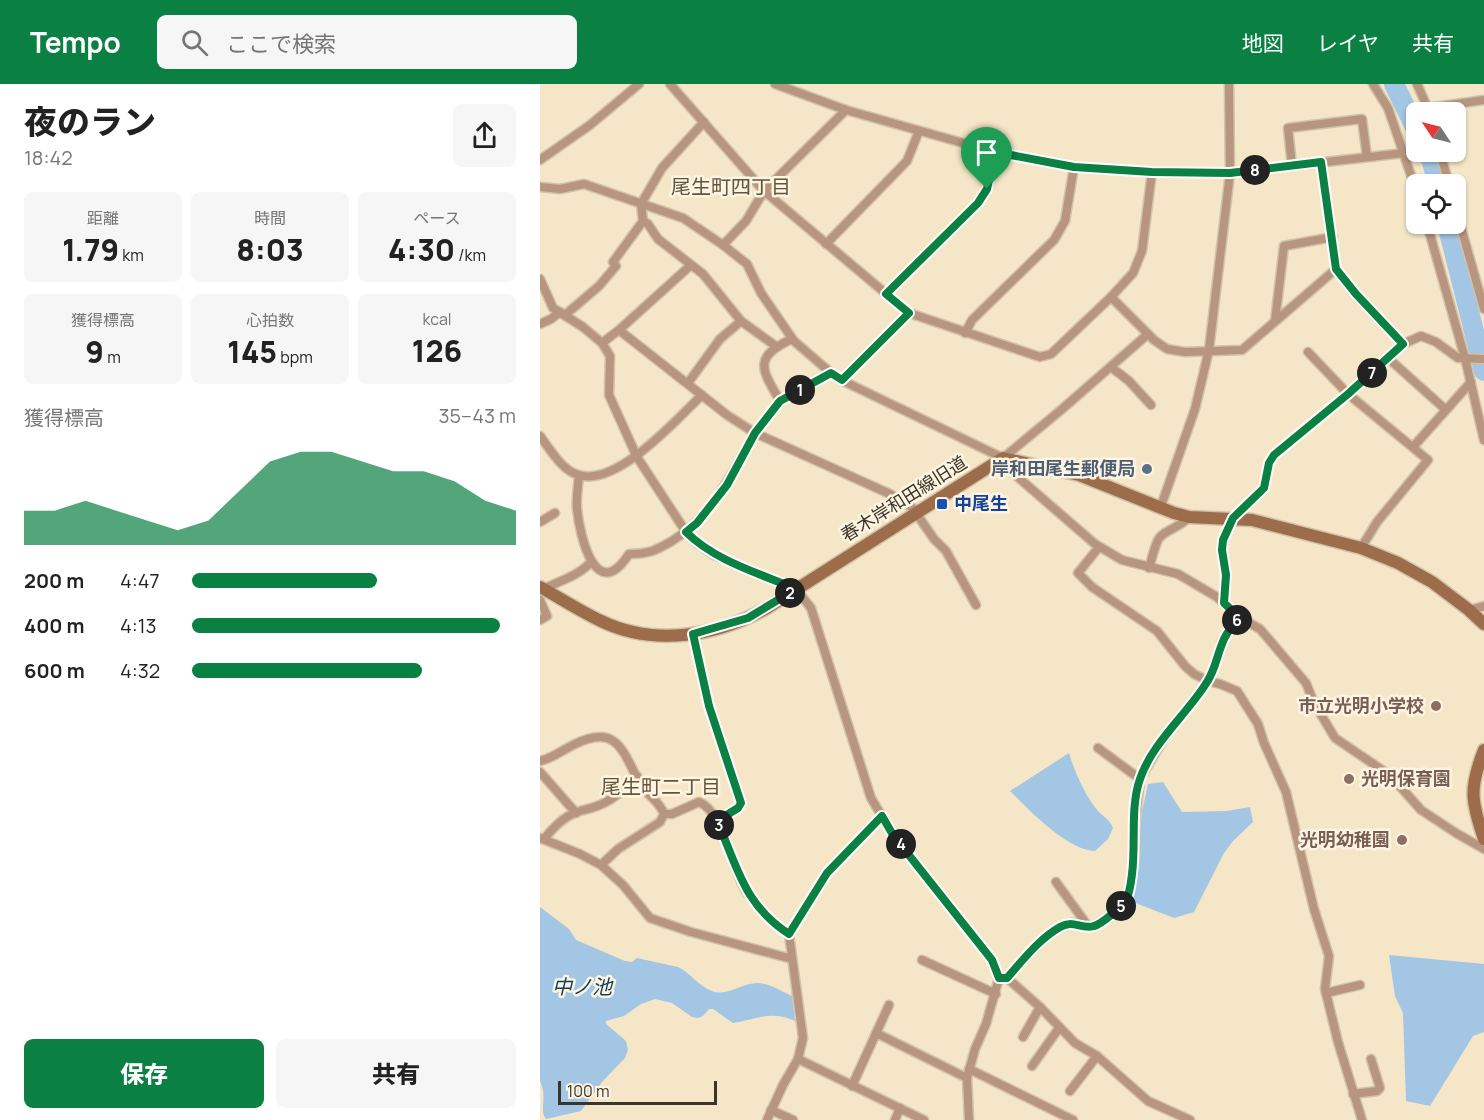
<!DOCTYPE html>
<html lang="ja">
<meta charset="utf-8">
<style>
body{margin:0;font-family:Manrope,"Noto Sans JP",sans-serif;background:#f6f6f6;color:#222;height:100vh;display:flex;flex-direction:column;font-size:22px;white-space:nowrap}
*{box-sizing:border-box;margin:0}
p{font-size:20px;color:#767676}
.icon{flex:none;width:33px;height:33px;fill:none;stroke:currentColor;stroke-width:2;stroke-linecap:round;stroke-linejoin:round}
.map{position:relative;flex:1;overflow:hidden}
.sheet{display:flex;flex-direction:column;background:#fff;width:540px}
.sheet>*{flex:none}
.needle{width:39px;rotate:305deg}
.buttons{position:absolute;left:866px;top:18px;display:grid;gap:12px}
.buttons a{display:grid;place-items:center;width:60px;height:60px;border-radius:9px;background:#fff;box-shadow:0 2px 4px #0004;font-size:30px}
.scale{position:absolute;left:18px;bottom:15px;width:159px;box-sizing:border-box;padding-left:6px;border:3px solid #3b3529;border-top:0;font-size:16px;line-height:21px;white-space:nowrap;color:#3b3529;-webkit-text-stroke:4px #fdf4e2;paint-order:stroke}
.pin{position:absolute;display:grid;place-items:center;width:51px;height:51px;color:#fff;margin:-62px -26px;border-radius:50% 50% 50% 0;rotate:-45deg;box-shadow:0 0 6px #0007}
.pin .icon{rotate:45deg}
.km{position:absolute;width:30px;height:30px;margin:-15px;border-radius:50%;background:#222;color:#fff;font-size:16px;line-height:30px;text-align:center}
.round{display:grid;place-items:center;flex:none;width:63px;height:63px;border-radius:9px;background:#f6f6f6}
.summary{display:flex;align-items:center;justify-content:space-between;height:102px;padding:0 24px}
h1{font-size:33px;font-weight:800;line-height:45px}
.stats{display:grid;grid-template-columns:repeat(3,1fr);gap:9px;height:102px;padding:6px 24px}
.stats div{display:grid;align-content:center;border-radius:9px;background:#f6f6f6;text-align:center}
.stats b{font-size:30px;font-weight:800}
.stats small{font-size:16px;font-weight:400}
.stats p{font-size:16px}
.chart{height:168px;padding:12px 24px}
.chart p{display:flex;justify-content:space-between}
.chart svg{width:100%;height:108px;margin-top:6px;fill:#0b8043;opacity:.7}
.button{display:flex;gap:12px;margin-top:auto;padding:12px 24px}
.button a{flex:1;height:69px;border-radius:9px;background:#0b8043;color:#fff;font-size:24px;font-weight:800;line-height:69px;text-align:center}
.button a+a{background:#f6f6f6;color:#222}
ul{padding:0 24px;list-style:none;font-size:20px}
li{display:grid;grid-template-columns:96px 72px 1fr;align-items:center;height:45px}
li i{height:15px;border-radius:8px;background:#0b8043}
header{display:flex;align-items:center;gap:36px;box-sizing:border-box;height:84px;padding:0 30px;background:#0b8043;color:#fff}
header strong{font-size:28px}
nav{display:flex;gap:33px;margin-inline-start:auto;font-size:21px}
.search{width:420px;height:54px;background:#f6f6f6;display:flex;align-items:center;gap:15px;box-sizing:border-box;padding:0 21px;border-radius:9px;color:#767676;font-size:22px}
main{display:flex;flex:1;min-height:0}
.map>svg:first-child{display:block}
.water{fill:#a2c6e3}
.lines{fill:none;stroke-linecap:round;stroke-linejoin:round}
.river{stroke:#a2c6e3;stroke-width:20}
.street-casing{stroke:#d1c3a8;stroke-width:11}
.secondary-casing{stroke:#d1c3a8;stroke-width:15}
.street{stroke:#b7957e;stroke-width:8}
.secondary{stroke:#9d6c4a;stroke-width:12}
.route-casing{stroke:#fff;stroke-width:12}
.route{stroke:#0b8043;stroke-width:8}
.service-dot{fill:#5c6f8a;stroke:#fdf4e2;stroke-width:2}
.transit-dot{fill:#1a4fb4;stroke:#fdf4e2;stroke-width:2}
.education-dot{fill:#8d6e63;stroke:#fdf4e2;stroke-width:2}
.labels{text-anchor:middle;stroke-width:5;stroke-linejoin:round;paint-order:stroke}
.service-label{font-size:18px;font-weight:bold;fill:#4e5e75;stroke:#fdf4e2;text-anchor:end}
.street-label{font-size:18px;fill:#3b3529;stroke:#fdf4e2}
.transit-label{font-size:18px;font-weight:bold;fill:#164399;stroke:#fdf4e2;text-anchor:start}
.education-label{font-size:18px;font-weight:bold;fill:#785e54;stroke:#fdf4e2;text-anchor:end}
.neighbourhood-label{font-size:20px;fill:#62553b;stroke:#fdf4e2}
.water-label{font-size:20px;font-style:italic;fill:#133e5b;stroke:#fdf4e2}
</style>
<header>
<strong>Tempo</strong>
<div class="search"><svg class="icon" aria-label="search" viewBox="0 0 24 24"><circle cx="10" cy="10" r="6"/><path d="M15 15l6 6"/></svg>ここで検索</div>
<nav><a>地図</a><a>レイヤ</a><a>共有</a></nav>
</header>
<main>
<section class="sheet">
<div class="summary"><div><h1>夜のラン</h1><p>18:42</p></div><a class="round"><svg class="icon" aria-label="share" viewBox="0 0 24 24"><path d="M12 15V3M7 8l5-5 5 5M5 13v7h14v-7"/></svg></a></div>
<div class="stats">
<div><p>距離</p><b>1.79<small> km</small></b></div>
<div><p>時間</p><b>8:03</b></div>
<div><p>ペース</p><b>4:30<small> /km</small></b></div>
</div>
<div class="stats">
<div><p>獲得標高</p><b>9<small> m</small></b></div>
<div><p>心拍数</p><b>145<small> bpm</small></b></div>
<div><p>kcal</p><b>126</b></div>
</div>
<div class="chart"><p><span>獲得標高</span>35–43 m</p>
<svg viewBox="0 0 160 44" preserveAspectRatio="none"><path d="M0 44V30L10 30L20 26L30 30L40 34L50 38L60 34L70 22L80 10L90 6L100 6L110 10L120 14L130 14L140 18L150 26L160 30V44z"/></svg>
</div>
<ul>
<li><b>200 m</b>4:47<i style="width:57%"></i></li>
<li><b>400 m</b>4:13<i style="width:95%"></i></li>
<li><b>600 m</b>4:32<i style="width:71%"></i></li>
</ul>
<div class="button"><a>保存</a><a>共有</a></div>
</section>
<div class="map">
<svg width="944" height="1036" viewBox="0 0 944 1036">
<rect width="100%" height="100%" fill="#f6e6c8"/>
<g class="water">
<path d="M529,669C535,689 544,709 557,726C563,733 570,735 573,744L568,755L555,767C527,766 489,726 470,707Z"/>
<polygon points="623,698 642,728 687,727 710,723 713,738 693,757 684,769 654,828 634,834 593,818 602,727 608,700"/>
<path d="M0,823L29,845L36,856L85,877L92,878L97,874L138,883C151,889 158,902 172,907C187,913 202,899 217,899C229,899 241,907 252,912L255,937C231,926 217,935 193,939L173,925H169L163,932L158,934L152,933L132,919L115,915L101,920L84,932L66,937V940L86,957L88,966L85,974L62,998L41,1027L6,1035C0,1028 5,1017 3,1006C3,1005 0,997 0,996Z"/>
<polygon points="849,871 944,880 944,948 933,952 890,1022 866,1017 863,929 855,912"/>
</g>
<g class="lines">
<g class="river">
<polyline points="854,0 876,45"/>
<polyline points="887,68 892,78 898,100"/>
<polyline points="907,140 944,287"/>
</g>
<g class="street-casing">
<g id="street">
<polyline points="130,0 224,107 369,229 500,273 511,270 571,213 593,189 602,167 612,88"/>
<polyline points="235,0 306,26 455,68 534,83 612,88 690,89 864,69"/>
<polyline points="833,0 848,24 876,106"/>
<polyline points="877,0 889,27"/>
<polyline points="888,24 944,16"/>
<polyline points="900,68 909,100"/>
<polyline points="0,76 50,41 99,0"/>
<polyline points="781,78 796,185 815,210 863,260"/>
<polyline points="752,82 748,44 822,35 827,73"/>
<polyline points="0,103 20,105 44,100 143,134 183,161 207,180 221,209 254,257 291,289"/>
<polyline points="915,122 944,225"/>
<polyline points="103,137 108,140 118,155 163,190 201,237 237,263"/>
<polyline points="887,140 925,274 944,356"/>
<polyline points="286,160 367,77 379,47"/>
<polyline points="183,161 206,137 224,107 306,26"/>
<polyline points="0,195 13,224 43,243 62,259 79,246 187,331 215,349 350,410 379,428"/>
<polyline points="346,210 438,119 447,105 455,68"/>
<polyline points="571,213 614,256 627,265 645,268 702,266 796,185"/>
<polyline points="25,231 59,202 76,182 73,178 103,137 101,120 122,84 164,38"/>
<polyline points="735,237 744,162 793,153"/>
<polyline points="0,240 11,235 20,228"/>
<polyline points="79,246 151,181"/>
<polyline points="425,249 432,236 514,156 525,137 534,83"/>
<polyline points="62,259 70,272 69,311 97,373 146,448 157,459 174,471 256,505 271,524 331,714 353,751 452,876 459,894 446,940 435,965 427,994 429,1036"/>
<polyline points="768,268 808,310 888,376 837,438 821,464"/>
<polyline points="848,274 905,325"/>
<polyline points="571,283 589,297 611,321"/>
<polyline points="301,296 369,229"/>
<polyline points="148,299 180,255 201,237"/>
<path d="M240,317C222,286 212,273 252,255"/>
<path d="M0,352C10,365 22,387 39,391C77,403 137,335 162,311"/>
<polyline points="873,363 931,298"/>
<polyline points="463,374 521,326 608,250"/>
<path d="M39,392C38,403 36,414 37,425C40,453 56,521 89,470C108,470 115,467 132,457C187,423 197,364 239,319C248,309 278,296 291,289L301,296L463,374L473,389L555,460L582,476L638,490L677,513L699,533L720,545L766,599L774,619L795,654L851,692L881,726L916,749L944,765"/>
<polyline points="620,425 655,325 669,266 690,89 689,0"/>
<polyline points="376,429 394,455 406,467 436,521"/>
<polyline points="0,438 15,429"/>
<polyline points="559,463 538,489 552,503 617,547 645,582 654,590 668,597 680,600 697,607 718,640 724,659 746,708 774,825 789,872 785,905 798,958 822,1036"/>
<path d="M609,484C612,475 614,464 618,456C623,446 640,444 649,433"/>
<path d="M3,505C20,497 38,492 51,478"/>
<polyline points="0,516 7,532 0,536"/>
<polyline points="684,519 686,491 682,466 683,456 693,434 724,404 729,379 734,371 808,310 863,260 881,252 896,258 918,274 944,275"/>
<polyline points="929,526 944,522"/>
<polyline points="153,550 169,622 201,719 198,724 177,737"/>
<polyline points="558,664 600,695"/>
<path d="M0,677C13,674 21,667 33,661C76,639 82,665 99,698C106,711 119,716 124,730"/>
<polyline points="0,688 36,729"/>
<path d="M124,730H132L159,718C183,727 192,785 206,807C218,824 232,838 249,850"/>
<polyline points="0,754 40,770 61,781 83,801 110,834 151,848 252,875"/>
<path d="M4,755C13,744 23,733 37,728C46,725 55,724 64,719C77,713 87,703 97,692"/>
<polyline points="61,781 78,765 120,738 124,730"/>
<polyline points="516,798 548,842"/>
<polyline points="382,876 456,910"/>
<polyline points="462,894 467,894 500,923 535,959 557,972 608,1017 650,1036"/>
<path d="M467,894C480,880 513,840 531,839C538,838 546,842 554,842L567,834L586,816L590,803L595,769V740L600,695L626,651L668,597L678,573L682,557L699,533"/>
<polyline points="786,909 820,901"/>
<polyline points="336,949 427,994"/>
<polyline points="483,953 500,923"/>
<polyline points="258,975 384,1036"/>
<polyline points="492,982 519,944"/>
<polyline points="429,985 533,1036"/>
<polyline points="312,1002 349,921"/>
<polyline points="530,1007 557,972"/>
<polyline points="813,1010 837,1007 840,1004 831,975"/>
<polyline points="231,1026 253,1036"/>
<polyline points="227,1036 243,1001 258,975 263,954 249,850 287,789 342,732"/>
<polyline points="355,1036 360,1024"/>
</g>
</g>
<g class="secondary-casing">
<g id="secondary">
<path d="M0,503C20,514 40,527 61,537C115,563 177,552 227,524L463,374L539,391L634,429L649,433L712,436L821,464L858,479L892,498L929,526L944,540"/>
<path d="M944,666C929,704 931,717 944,755"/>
</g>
</g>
<use href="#street" class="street"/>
<use href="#secondary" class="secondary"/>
</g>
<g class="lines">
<g class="route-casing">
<path id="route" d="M455,68L534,83L612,88L690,89L781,78L796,185L816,210L863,260L808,310L734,371L729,379L724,404L693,434L683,456L682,466L686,491L684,519L699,533C693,541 685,550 682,560C677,572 675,586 667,598C648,629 612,659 600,695C590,723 596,760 592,790C591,798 590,809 586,816C581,823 562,840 554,842C541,846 534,835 520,843C499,855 483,876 467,894H459L452,876L353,751L342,732L287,789L249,850C203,820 198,783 177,737L198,724L201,719L169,622L153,550L208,534L256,505C219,489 175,477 146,448L157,439L187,401L215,349L240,317L291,289L302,296L369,229L346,210L438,119L447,105Z"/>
</g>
<use href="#route" class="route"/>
</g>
<circle class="service-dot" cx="607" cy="385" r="6"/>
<rect class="transit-dot" x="396" y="414" width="12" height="12" rx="3"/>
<g class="education-dot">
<circle cx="896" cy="622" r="6"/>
<circle cx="809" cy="695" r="6"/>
<circle cx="862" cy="756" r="6"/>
</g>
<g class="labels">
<g class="service-label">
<text x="595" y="391">岸和田尾生郵便局</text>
</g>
<g class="street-label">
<text transform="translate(364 415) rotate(-32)" y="6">春木岸和田線旧道</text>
</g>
<g class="transit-label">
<text x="414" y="426">中尾生</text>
</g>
<g class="education-label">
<text x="884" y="628">市立光明小学校</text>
<text x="821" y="701" text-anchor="start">光明保育園</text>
<text x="850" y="762">光明幼稚園</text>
</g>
<g class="neighbourhood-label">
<text x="191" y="110">尾生町四丁目</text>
<text x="121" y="710">尾生町二丁目</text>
</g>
<g class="water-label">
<text x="42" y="910">中ノ池</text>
</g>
</g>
</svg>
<div class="buttons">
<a><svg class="needle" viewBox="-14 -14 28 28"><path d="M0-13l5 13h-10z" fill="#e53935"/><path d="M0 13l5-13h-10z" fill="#767676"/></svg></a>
<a><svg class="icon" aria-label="locate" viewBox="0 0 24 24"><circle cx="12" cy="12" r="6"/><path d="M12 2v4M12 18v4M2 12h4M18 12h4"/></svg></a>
</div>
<div class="scale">100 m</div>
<div class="pin" style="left:447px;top:105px;background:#1e9e55"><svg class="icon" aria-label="arrive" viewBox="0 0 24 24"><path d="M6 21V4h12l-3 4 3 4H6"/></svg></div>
<b class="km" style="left:260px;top:306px">1</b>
<b class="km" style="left:250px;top:509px">2</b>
<b class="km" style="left:179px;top:741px">3</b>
<b class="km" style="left:361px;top:760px">4</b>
<b class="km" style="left:581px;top:822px">5</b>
<b class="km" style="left:697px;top:536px">6</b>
<b class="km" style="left:832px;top:289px">7</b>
<b class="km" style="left:715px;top:86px">8</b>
</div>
</main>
